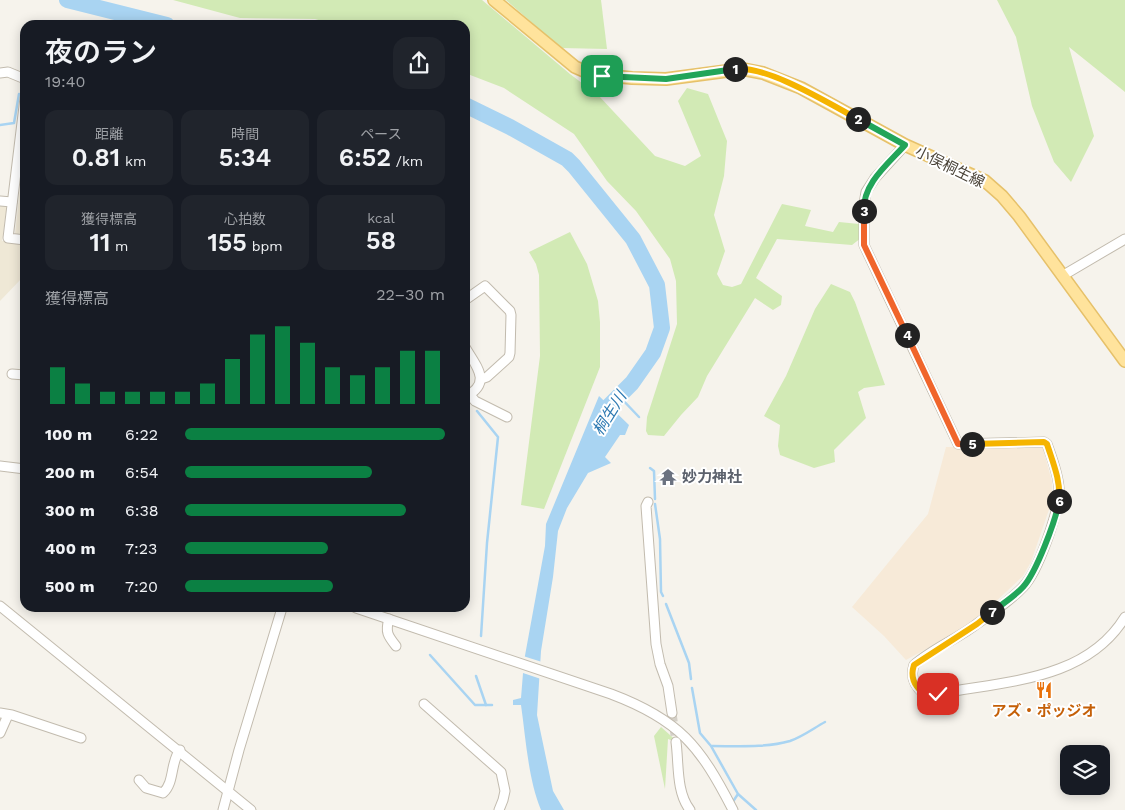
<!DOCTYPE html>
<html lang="ja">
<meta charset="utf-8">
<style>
body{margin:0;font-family:"Work Sans","Noto Sans JP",sans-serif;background:#20242c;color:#f1f3f6;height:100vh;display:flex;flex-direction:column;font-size:19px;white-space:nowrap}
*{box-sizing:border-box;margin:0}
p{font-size:16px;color:#9ea1a6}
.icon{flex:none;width:28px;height:28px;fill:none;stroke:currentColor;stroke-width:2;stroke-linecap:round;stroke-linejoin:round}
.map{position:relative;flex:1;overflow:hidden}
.drawer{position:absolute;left:20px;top:20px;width:450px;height:592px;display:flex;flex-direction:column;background:#171b24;border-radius:15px;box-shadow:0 2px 12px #0003}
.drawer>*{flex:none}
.fabs{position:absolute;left:1060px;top:745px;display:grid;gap:10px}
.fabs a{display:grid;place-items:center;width:50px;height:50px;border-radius:10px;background:#171b24;box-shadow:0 2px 12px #0003;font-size:25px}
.pin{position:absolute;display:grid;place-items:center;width:42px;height:42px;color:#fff;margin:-21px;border-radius:10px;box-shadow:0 2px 8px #0006}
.km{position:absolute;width:25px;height:25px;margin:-12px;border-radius:50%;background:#222;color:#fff;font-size:14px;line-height:25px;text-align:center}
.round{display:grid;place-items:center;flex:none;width:52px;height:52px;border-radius:15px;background:#20242c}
.head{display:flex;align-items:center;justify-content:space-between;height:85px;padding:0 25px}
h1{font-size:28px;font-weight:600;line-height:38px}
.stats{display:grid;grid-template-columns:repeat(3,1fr);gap:8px;height:85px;padding:5px 25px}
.stats div{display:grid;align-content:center;border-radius:12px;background:#20242c;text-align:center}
.stats b{font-size:25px;font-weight:600}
.stats small{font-size:14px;font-weight:400}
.stats p{font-size:14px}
.chart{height:140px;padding:10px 25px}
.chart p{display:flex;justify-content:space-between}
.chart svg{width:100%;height:90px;margin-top:5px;stroke:#0b8043;stroke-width:6}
ul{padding:0 25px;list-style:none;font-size:16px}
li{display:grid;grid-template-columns:80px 60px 1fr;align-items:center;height:38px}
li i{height:12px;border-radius:6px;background:#0b8043}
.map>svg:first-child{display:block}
.commercial{fill:#f7ead8}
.education{fill:#efe8d6}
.green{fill:#d2eab5}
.water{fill:#a9d4f2}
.pier{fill:#f6f3ec}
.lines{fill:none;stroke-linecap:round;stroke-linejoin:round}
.stream{stroke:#a9d4f2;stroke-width:2.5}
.river{stroke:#a9d4f2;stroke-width:16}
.minor-tunnel{stroke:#d4d0c8;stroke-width:9;stroke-dasharray:9 4.5;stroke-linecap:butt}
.minor-casing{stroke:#c2bbae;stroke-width:11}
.major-casing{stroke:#e6c16a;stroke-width:14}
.minor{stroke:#fff;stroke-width:9}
.major{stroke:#ffe39c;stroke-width:11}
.split-1-casing{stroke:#fff;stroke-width:10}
.split-2-casing{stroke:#fff;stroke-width:10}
.split-3-casing{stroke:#fff;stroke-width:10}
.split-4-casing{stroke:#fff;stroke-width:10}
.split-5-casing{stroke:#fff;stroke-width:10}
.split-6-casing{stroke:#fff;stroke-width:10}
.split-7-casing{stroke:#fff;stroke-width:10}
.split-8-casing{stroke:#fff;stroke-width:10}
.split-1{stroke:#22a559;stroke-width:6}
.split-2{stroke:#f5b400;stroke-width:6}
.split-3{stroke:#22a559;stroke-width:6}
.split-4{stroke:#f0652b;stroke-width:6}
.split-5{stroke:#f0652b;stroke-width:6}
.split-6{stroke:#f5b400;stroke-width:6}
.split-7{stroke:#22a559;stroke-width:6}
.split-8{stroke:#f5b400;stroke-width:6}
.labels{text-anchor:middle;stroke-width:4;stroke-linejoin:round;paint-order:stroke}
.street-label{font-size:15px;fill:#4b4439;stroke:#fff}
.worship-label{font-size:15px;font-weight:bold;fill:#5b616d;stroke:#fff;text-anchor:start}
.food-label{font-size:15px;font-weight:bold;fill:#c56008;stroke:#fff}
.water-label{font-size:16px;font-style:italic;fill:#2e7ab2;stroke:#fff}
</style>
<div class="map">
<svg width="1125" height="810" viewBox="0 0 1125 810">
<rect width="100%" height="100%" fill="#f6f3ec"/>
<polygon class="commercial" points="1039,446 1043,448 1052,482 1052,501 1031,562 1023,576 990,607 961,630 906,660 884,636 852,607 928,514 946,447"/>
<g class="education">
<polygon points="25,142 25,237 16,236 15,234"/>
<polygon points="0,203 7,204 2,241 23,243 21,279 0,301"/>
</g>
<g class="green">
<polygon points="173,0 482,0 570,74 599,96 655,156 685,166 701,156 678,101 687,88 708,94 727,141 724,176 714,215 725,251 717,274 723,285 732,287 741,284 782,204 811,210 805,226 833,232 839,222 859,224 861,238 852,245 777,239 756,278 782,296 781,305 773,310 755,298 707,376 698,397 681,415 664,436 648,435 646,431 647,417 677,324 676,281 670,259 636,211 607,181 574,134 504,88 465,73 465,25 335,25 315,19 240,18"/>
<polygon points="506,0 601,0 607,49 561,48"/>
<polygon points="997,0 1125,0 1125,92 1069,47 1094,136 1071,182 1054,162 1032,106 1016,37"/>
<polygon points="570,232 587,264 598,301 600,322 600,367 544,509 521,505 540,356 539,275 536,264 529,252"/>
<polygon points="831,284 850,292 855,302 885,385 864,388 858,392 866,418 834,450 835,462 814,468 780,455 778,446 780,425 764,416 786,376 815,309"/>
<polygon points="661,727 679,743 668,739 665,789 654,736"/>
</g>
<path class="water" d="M599,396L629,425L625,435H620L605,457L611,463L588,473L567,508L558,531L553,577L541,651L537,715L553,791L564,810H541C528,778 526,740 521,705H513V700L521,698L524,661L545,546L546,524Z"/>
<polygon class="pier" points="523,656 542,662 541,679 520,672"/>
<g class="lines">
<g class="stream">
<polyline points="0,125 14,123 19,94"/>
<polyline points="619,396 639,417"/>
<polyline points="477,411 498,437 487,543 481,636"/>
<polyline points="650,468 654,471 655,499"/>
<polyline points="655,504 660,539 661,592 663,596"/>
<polyline points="666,604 689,663 691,679"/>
<polyline points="430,655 475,705 492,705"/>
<polyline points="476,676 486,705"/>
<polyline points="692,688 700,733 711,746 738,794 732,803"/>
<path d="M712,746C737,746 766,748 790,741C802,737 814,728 825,722"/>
<polyline points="738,794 756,810"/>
</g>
<g class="river">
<polyline points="67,0 167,25"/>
<polyline points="465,105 510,127 567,159 574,166 633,239 657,285 662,328 653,353 632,383 609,406 600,427"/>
</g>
<polyline class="minor-tunnel" points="672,713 676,742"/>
<g class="minor-casing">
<g id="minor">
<polyline points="0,73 8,72 25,79"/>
<polyline points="25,98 8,238 25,240"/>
<path d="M905,145L875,178L866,192L864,204V245L958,444L1044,442L1047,444C1052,458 1058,473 1059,488C1060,510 1038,572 1023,587C1011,600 992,613 978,623C958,639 933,648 914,665C910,677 914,685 923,693L938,694C1004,681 1086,681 1125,617"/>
<polyline points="0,201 12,202"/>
<polyline points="1062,276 1125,239"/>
<polyline points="465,300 485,286 510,311 511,315 510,353 509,357 487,377 481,379"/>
<path d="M465,347C476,366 493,383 465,397"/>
<polyline points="12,374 25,375"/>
<polyline points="470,395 475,401 507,417"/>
<polyline points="0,466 25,469"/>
<polyline points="648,502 646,506 656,644 660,664 668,686 672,713"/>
<polyline points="0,606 251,810"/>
<path d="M356,608L611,694C680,720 700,746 733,810"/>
<path d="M389,619C385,632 388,636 396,646"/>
<polyline points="424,704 501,772 505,791 503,800 499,810"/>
<polyline points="0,713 12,715 81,738"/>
<polyline points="0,733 8,715"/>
<path d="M676,742C679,764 676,792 690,810"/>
<path d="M139,780L146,788L163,793C175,782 170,762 180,750"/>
<polyline points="223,810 239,750 282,608"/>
</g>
</g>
<g class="major-casing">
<polyline id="major" points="494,0 575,67 591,74 632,78 666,79 742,69 763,73 801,88 905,145 985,181 1002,196 1019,216 1125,361"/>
</g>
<use href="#minor" class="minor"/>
<use href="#major" class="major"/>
</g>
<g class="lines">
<g class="split-1-casing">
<polyline id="split-1" points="602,76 666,79 735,69"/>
</g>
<g class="split-2-casing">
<path id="split-2" d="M735,69C767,65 830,104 858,119"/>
</g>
<g class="split-3-casing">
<path id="split-3" d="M858,119L905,145C889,163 862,184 864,211"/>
</g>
<g class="split-4-casing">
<polyline id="split-4" points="864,211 864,245 907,335"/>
</g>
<g class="split-5-casing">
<polyline id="split-5" points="907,335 958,444 972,444"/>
</g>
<g class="split-6-casing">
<path id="split-6" d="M972,444L1044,442L1047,444C1053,463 1061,481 1059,501"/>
</g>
<g class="split-7-casing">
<path id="split-7" d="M992,612C1002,604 1014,597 1023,587C1036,573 1056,520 1059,501"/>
</g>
<g class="split-8-casing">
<path id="split-8" d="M938,694L923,693C914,685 910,677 914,665L977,624L992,612"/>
</g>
<use href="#split-1" class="split-1"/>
<use href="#split-2" class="split-2"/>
<use href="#split-3" class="split-3"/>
<use href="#split-4" class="split-4"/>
<use href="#split-5" class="split-5"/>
<use href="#split-6" class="split-6"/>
<use href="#split-7" class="split-7"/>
<use href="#split-8" class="split-8"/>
</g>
<defs>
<g id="temple-bare" transform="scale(1.35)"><path d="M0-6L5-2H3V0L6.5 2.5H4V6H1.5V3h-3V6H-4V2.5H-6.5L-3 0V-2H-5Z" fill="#6b7280" stroke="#fff" stroke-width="2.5" paint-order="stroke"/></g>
<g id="restaurant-bare" transform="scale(1.35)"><path d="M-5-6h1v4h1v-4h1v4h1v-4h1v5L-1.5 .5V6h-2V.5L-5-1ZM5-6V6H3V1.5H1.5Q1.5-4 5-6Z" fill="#e8710a" stroke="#fff" stroke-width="2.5" paint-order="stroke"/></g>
</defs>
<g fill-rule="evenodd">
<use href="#temple-bare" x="668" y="477"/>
<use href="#restaurant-bare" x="1044" y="690"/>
</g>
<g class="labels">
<g class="street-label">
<text transform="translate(950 167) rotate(26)" y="5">小俣桐生線</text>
</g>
<g class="worship-label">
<text x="682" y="482">妙力神社</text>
</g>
<g class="food-label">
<text x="1044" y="716">アズ・ポッジオ</text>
</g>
<g class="water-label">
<text transform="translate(609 413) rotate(-58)" y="6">桐生川</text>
</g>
</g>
</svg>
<div class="fabs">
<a><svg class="icon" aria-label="layers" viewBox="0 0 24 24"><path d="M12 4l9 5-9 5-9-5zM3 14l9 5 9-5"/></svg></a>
</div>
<div class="pin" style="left:602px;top:76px;background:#1e9e55"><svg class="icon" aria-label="arrive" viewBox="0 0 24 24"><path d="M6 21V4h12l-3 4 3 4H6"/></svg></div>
<div class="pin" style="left:938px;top:694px;background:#d93025"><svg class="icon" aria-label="check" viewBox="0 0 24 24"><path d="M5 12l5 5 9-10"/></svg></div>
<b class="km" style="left:735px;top:69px">1</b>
<b class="km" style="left:858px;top:119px">2</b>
<b class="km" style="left:864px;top:211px">3</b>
<b class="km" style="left:907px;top:335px">4</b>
<b class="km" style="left:972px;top:444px">5</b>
<b class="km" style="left:1059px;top:501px">6</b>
<b class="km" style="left:992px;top:612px">7</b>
<section class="drawer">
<div class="head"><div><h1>夜のラン</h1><p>19:40</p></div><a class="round"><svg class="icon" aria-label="share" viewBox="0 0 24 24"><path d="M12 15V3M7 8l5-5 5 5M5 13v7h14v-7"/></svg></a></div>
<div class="stats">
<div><p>距離</p><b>0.81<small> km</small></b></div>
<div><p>時間</p><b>5:34</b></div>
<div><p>ペース</p><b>6:52<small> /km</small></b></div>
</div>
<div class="stats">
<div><p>獲得標高</p><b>11<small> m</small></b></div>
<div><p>心拍数</p><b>155<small> bpm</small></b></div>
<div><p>kcal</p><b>58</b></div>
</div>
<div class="chart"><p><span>獲得標高</span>22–30 m</p>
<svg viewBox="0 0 160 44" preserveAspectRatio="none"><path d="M5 44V26M15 44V34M25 44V38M35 44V38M45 44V38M55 44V38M65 44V34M75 44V22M85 44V10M95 44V6M105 44V14M115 44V26M125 44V30M135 44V26M145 44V18M155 44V18"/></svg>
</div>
<ul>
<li><b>100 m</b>6:22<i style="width:100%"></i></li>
<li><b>200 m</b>6:54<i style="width:72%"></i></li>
<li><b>300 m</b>6:38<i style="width:85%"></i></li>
<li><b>400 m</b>7:23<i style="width:55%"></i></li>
<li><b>500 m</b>7:20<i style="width:57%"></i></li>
</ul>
</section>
</div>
